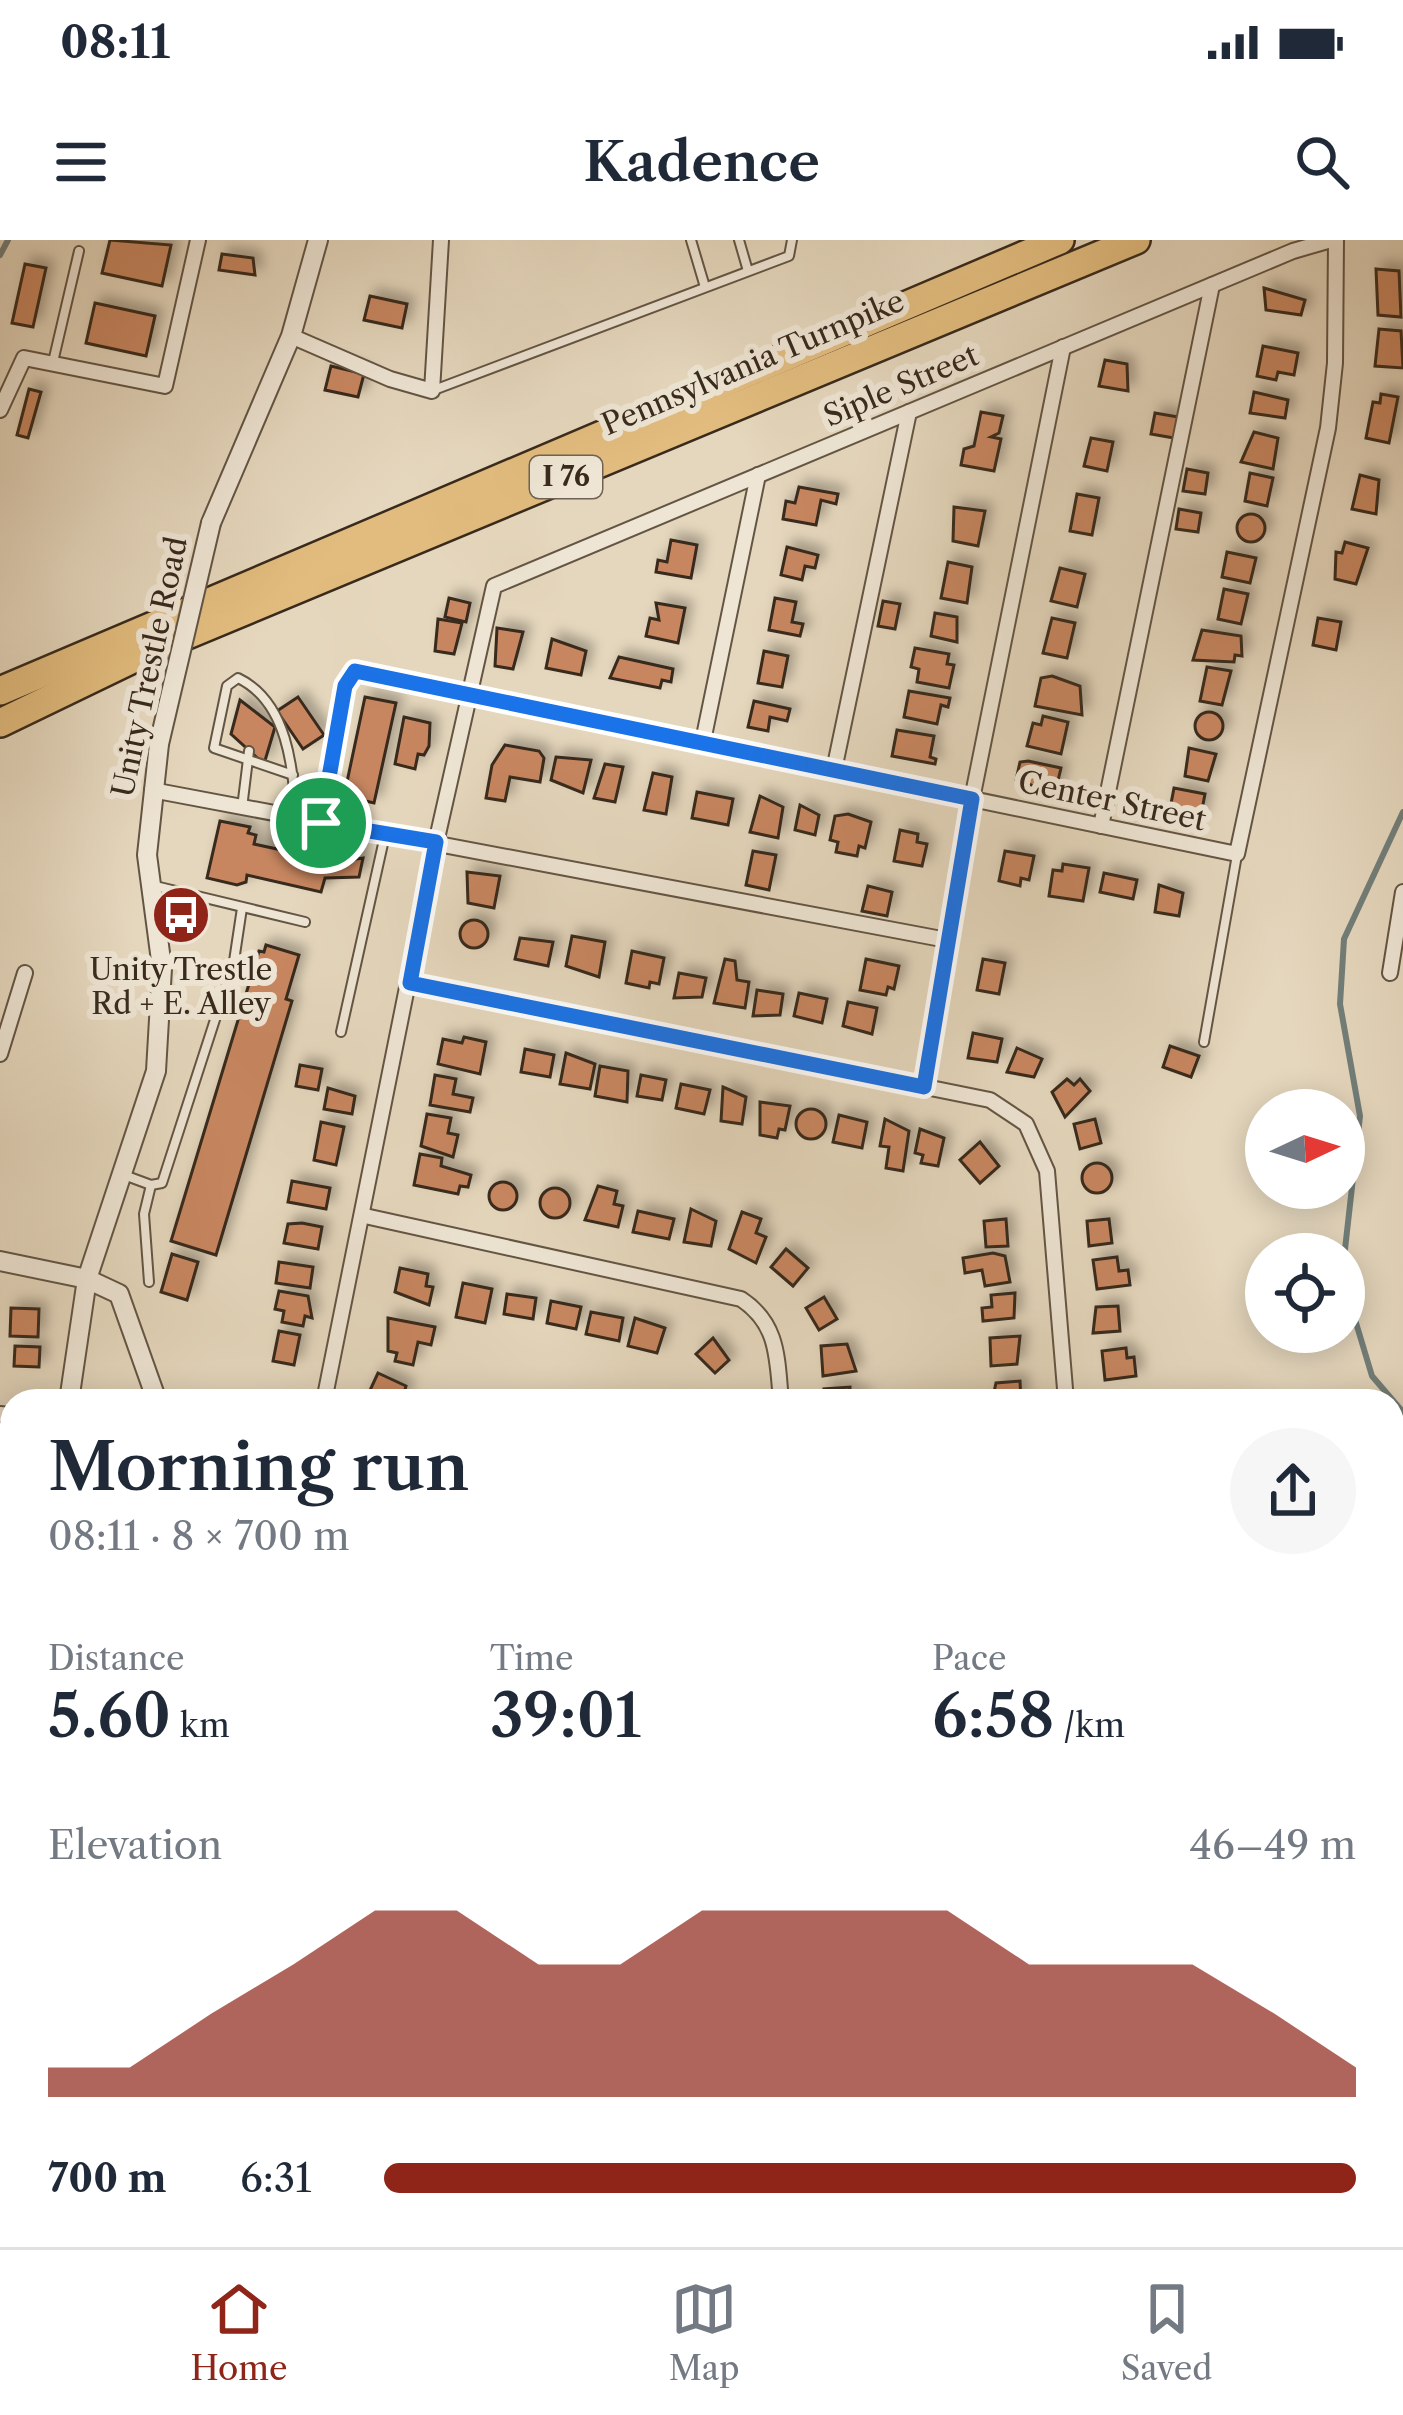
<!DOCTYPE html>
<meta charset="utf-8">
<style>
body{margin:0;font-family:"Libre Caslon Text",serif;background:#f6f6f7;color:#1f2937;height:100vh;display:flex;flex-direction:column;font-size:45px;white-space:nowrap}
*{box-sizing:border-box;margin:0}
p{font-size:39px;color:#747a83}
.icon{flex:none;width:66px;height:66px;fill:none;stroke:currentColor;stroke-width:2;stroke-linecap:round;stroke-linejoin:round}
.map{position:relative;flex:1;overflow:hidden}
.drawer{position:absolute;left:0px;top:1149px;width:1404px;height:858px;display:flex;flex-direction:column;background:#fff;border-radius:36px 36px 0 0;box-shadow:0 6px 30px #0003}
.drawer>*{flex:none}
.needle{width:78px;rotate:86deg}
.tools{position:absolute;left:1245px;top:849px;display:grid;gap:24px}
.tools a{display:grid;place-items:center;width:120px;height:120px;border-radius:50%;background:#fff;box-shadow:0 6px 30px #0003;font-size:60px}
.pin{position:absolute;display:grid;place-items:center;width:102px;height:102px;color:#fff;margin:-51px;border:6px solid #fff;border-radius:50%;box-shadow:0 3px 12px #0007}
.round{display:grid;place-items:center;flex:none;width:126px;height:126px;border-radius:63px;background:#f6f6f7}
.headline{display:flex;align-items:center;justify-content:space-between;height:204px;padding:0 48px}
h1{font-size:66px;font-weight:600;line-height:90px}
.figures{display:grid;grid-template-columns:repeat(3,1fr);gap:18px;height:204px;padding:12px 48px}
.figures div{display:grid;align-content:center}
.figures b{font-size:60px;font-weight:600}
.figures small{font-size:33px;font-weight:400}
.figures p{font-size:33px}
.chart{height:336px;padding:24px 48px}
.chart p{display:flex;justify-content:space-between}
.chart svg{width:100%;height:216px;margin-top:12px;fill:#8f2418;opacity:.7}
ul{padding:0 48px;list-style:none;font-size:39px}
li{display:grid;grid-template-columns:192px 144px 1fr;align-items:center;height:90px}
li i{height:30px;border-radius:15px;background:#8f2418}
.status{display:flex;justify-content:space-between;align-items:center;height:84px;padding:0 60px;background:#fff;direction:ltr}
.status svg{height:33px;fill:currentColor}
header{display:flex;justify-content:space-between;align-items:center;height:156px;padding:0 48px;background:#fff;font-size:54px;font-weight:600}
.dock{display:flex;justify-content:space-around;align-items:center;height:168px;border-top:3px solid #e0e1e3;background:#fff;font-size:33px;color:#747a83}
.dock a{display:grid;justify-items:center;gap:6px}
.dock .selected{color:#8f2418}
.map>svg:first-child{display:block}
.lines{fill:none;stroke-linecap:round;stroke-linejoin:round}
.stream{stroke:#727f7a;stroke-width:6}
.building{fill:#c78660;stroke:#382a1c;stroke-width:3;filter:url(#shadow)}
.service-casing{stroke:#635544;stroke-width:12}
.minor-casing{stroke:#635544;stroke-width:18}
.tertiary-casing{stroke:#635544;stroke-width:22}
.motorway-casing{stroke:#382a1c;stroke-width:32}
.service{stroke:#eee5d4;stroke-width:8}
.minor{stroke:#eee5d4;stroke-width:14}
.tertiary{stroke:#eee5d4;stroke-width:18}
.motorway{stroke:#e2bc7e;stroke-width:27}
.tertiary-bridge-casing{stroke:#635544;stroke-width:22;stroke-linecap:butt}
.tertiary-bridge{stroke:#eee5d4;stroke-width:18}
.route-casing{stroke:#fff;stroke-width:24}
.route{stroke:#1a73e8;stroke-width:15}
.labels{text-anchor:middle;stroke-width:12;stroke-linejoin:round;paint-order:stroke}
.shield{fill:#eee5d4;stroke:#6f6253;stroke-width:3}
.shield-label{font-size:27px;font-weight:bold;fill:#382a1c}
.street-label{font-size:30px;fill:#382a1c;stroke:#eee5d4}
.poi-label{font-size:30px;fill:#382a1c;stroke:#eee5d4}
</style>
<div class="status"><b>08:11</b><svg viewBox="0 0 49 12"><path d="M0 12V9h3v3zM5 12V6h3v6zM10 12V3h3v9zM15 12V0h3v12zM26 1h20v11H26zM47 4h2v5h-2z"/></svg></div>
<header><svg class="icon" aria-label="menu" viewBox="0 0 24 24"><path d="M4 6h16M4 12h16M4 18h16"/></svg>Kadence<svg class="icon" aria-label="search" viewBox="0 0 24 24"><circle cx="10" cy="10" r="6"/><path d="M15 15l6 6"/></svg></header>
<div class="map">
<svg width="1403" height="2007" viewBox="0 0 1403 2007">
<defs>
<filter id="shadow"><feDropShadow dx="7" dy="-7" stdDeviation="6" flood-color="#0004"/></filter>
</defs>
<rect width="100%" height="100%" fill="#e5d7bd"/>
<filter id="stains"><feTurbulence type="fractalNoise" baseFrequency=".00167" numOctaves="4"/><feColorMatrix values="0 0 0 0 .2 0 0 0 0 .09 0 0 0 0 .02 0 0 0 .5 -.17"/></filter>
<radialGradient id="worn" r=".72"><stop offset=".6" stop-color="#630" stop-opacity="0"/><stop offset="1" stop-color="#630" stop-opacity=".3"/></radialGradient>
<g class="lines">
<g class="stream">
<polyline points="0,15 8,0"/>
<polyline points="1344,1018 1360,876 1340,764 1344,699 1403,572"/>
<polyline points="1344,1043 1372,1136 1403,1172"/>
</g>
</g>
<g class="building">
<polygon points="110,0 171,5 162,46 102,33"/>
<polygon points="222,14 253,18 255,35 219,30"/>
<polygon points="25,24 46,28 33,87 12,83"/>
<polygon points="1376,29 1399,31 1401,77 1378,75"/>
<polygon points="1264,48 1305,60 1301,75 1266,70"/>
<polygon points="370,56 407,64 402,88 364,80"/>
<polygon points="95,63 155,76 146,116 86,103"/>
<polygon points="1379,89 1401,91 1403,128 1375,126"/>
<polygon points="1263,106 1298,113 1294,135 1278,132 1276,140 1257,136"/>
<polygon points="1105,120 1127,124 1128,151 1099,146"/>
<polygon points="331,126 364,134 358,157 325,150"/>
<polygon points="29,149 41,152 28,198 17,195"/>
<polygon points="1254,152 1288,160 1285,178 1250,173"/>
<polygon points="1381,154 1398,157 1389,203 1366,198 1373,162 1380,163"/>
<polygon points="981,172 1003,176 999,193 991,197 1001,199 994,231 961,225 964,209 974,206"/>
<polygon points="1155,173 1178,177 1174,198 1151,194"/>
<polygon points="1254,192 1278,198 1273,229 1241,222"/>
<polygon points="1091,198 1113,202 1107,231 1084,226"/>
<polygon points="1187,229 1208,233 1205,254 1183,251"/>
<polygon points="1250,233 1273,238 1267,266 1245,261"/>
<polygon points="1360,235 1379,240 1376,274 1352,269"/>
<polygon points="799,247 838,254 836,264 821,260 816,285 783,279 786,261 795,263"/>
<polygon points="1077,254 1099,258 1092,295 1070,291"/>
<polygon points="954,267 985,271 978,306 953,301"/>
<polygon points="1179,269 1201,273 1198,292 1176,289"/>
<circle cx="1251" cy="288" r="14"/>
<polygon points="671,300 697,305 691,338 656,332 658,320 667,322"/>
<polygon points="1345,302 1368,308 1356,344 1335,339 1336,312 1342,313"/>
<polygon points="787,307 818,315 815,328 805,326 802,340 781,335"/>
<polygon points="1227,312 1256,318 1250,343 1222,337"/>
<polygon points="948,322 972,327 967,363 941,358"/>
<polygon points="1060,328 1085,334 1077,367 1051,361"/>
<polygon points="1224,349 1248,354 1241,384 1218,379"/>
<polygon points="449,358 470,363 466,382 445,377"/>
<polygon points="775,358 796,362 792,382 803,384 800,396 769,390"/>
<polygon points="883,361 900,364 895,389 878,386"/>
<polygon points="656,363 685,368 678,403 646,396 650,378 659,380"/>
<polygon points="935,373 957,377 957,402 931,396"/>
<polygon points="1052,378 1075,383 1067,418 1043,413"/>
<polygon points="1318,378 1341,382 1336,410 1313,405"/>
<polygon points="438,379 462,383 454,414 435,411"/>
<polygon points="497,388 523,392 513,429 495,426"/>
<polygon points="1202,390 1241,396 1242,416 1235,415 1234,422 1193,420"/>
<polygon points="552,399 586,411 581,435 546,428"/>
<polygon points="915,408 949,414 947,424 954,425 949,448 917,442 919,429 911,427"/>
<polygon points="764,411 788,416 782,447 758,443"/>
<polygon points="619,417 673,429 671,442 662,440 660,448 610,438"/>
<polygon points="1207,427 1231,431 1222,465 1200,461"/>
<polygon points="1052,436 1080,446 1082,475 1035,466 1041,438"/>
<polygon points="909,451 950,458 948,467 941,465 937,484 904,477"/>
<polygon points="298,457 324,495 303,509 277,471"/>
<polygon points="365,457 396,463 374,563 344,556"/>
<polygon points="240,460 275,487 264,524 231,494"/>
<polygon points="754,461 790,469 787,481 770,477 768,491 748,487"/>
<circle cx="1209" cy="486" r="14"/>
<polygon points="1043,476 1068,482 1061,514 1027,506 1033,483 1041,485"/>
<polygon points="404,477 430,483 429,506 424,515 418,514 415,529 395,524"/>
<polygon points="897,490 934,496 930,517 936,519 935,524 892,516"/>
<polygon points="505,505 539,511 544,518 540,542 510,537 505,561 486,558 492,525"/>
<polygon points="1189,508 1216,514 1208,541 1185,536"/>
<polygon points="556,517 591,520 583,553 551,540"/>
<polygon points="1028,521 1061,528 1055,553 1016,540 1020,522"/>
<polygon points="605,524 623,527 615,562 594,558"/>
<polygon points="653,533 672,537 666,574 644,570"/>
<polygon points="1174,548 1205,554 1200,580 1169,574"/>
<polygon points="697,552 733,559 728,585 692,578"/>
<polygon points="760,556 783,567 778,598 750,592"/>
<polygon points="800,565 819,575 815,595 795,590"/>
<polygon points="848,574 871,582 865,608 859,606 857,616 836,612 838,602 830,600 835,576"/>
<polygon points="220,581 250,587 248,593 256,595 254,604 337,622 363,618 359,637 325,638 321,652 247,635 246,642 237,645 207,638"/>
<polygon points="900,590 918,594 917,602 927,604 922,626 894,621"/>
<polygon points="753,611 776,615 769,650 746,645"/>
<polygon points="1005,611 1034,616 1029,640 1021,638 1020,646 999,641"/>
<polygon points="1063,624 1089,628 1083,661 1049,656 1053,630 1062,631"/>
<polygon points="467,632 500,636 494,668 468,663"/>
<polygon points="1104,633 1137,640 1133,659 1100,652"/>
<polygon points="1159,645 1183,653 1179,676 1155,672"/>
<polygon points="868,646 892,652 887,676 862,671"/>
<circle cx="474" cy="694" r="14"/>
<polygon points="572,696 605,702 599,737 566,726"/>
<polygon points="520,698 553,702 548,726 515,719"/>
<polygon points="266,705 299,715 286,759 292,761 216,1015 171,1001 259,711 264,712"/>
<polygon points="632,711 664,718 659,744 650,742 649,748 626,743"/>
<polygon points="725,719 735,721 737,740 749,742 745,768 714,763"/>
<polygon points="866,719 899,726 894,749 888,747 886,755 860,750"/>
<polygon points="983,719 1005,723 999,754 977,750"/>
<polygon points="679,733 706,738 702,757 674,758"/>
<polygon points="757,750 783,754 780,775 753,776"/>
<polygon points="799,753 827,759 822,783 794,776"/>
<polygon points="848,762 877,768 872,794 843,786"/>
<polygon points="973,793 1002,799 997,822 968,818"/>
<polygon points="464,797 486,802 480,834 438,824 443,799 462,803"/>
<polygon points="1170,806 1199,816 1191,837 1163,827"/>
<polygon points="1017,808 1042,819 1034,837 1007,832"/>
<polygon points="525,809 554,815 550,837 521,832"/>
<polygon points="566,813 595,824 590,849 560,844"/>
<polygon points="300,825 322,829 318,850 296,846"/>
<polygon points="600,826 628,831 627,862 595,856"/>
<polygon points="435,835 456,839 453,854 473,858 470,872 430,865"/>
<polygon points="641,835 666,840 662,860 637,856"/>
<polygon points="1067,839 1074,845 1080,839 1090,851 1065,877 1052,852"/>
<polygon points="681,844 710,850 704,874 676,868"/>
<polygon points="723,847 746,857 742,884 721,881"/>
<polygon points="328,848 355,856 352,874 324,869"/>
<polygon points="760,862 790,866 785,890 779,889 777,898 760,895"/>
<circle cx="811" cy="884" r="15"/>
<polygon points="427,874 451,878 448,893 458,895 453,917 421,906"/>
<polygon points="839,875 867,882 862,908 833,902"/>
<polygon points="885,879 909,891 903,931 886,928 889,907 880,906"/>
<polygon points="1095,879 1101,903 1080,909 1074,884"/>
<polygon points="321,882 344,887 336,925 314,920"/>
<polygon points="920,889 944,898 938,926 921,923 923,915 915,913"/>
<polygon points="980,902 999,926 980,943 960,920"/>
<polygon points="420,914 442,918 441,926 471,935 468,947 460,946 458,954 414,945"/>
<circle cx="1097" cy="938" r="15"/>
<polygon points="292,941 330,948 326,969 288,962"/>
<circle cx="503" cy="956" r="14"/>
<polygon points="598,946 617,951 614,964 623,966 618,987 585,980"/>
<circle cx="555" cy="963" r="15"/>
<polygon points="691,969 716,981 711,1006 684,1002"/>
<polygon points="638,971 674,979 669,999 633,992"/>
<polygon points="742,972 761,979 756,993 766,997 756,1023 729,1009"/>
<polygon points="1006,979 1008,1006 986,1007 984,981"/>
<polygon points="1109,979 1112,1003 1089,1006 1087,981"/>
<polygon points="302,983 322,987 318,1009 284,1003 288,984"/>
<polygon points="786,1009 808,1028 793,1046 771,1027"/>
<polygon points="993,1013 1005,1016 1010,1042 985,1046 982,1030 965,1033 963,1018"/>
<polygon points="172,1014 198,1022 187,1060 161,1052"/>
<polygon points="1117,1017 1119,1031 1128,1030 1130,1045 1097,1049 1093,1020"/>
<polygon points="279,1022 313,1027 310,1048 276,1043"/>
<polygon points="400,1028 428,1034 426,1046 433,1047 429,1065 395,1052"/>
<polygon points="463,1043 492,1049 485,1083 456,1077"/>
<polygon points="279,1051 308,1056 312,1078 305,1076 303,1086 282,1082 284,1071 275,1069"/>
<polygon points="1015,1053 1014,1078 983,1081 982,1068 992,1067 991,1055"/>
<polygon points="507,1054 536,1058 533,1079 504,1074"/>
<polygon points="824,1057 837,1079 819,1090 806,1068"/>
<polygon points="551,1061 581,1067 576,1089 547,1083"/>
<polygon points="1118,1066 1120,1091 1093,1093 1096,1067"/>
<polygon points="11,1068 39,1069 38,1097 10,1096"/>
<polygon points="591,1072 623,1078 619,1101 586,1094"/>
<polygon points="388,1078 435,1087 431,1105 418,1102 413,1125 395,1121 397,1113 388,1111"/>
<polygon points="635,1078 665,1088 657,1113 628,1106"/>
<polygon points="279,1091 300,1095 294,1125 273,1121"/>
<polygon points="1020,1096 1017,1124 991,1126 990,1098"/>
<polygon points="713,1098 729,1120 715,1133 696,1114"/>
<polygon points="847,1104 856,1131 823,1136 821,1106"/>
<polygon points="15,1106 40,1107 39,1127 14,1126"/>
<polygon points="1126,1108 1127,1118 1134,1117 1136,1136 1105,1140 1102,1111"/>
<polygon points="378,1133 406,1146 402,1161 365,1161"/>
<polygon points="1020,1141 1021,1161 992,1161 996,1143"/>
<polygon points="850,1147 850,1155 863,1155 864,1161 825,1161 824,1149"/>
<polygon points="470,1995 523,1995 524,2007 470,2007"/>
</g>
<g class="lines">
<g class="service-casing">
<g id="service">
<polyline points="691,0 705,47"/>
<polyline points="739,0 748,31"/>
<polyline points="53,122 79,11"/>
<polyline points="434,150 789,16 792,0"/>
<path d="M293,535L214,508L227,446L238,438C288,462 293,528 296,577"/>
<polyline points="242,568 249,511"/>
<polyline points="151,645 305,682"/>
<polyline points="341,792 385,595"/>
<polyline points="1204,802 1237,615"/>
<polyline points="124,935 151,945 162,943 234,721 242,668"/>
<polyline points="149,1042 144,974 151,945"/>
<polyline points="0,1322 12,1323"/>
<polyline points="0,1347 11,1359 0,1515"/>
</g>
</g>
<g class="minor-casing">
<g id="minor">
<polyline points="291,96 390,139 432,151 441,0"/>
<polyline points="0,170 24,118 165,146 198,0"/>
<polyline points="703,501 758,235"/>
<polyline points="834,530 909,172"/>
<polyline points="152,550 947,700"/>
<polyline points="321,583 345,446 355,431 1237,614 1328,188 1335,123 1336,0"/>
<polyline points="1101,586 1212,45"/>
<polyline points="1390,733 1403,652"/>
<polyline points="410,743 990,860 1026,884 1047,931 1066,1161"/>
<polyline points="0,814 25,733"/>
<polyline points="924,847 972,559 1063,107"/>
<path d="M365,976L741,1059C779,1084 777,1119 781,1161"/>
<polyline points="324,1161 436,603 494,346 1293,11 1331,0"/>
<polyline points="0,1174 12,1175"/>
<polyline points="1392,1868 1403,1866"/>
<polyline points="766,1995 774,2007"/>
<polyline points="876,2007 894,1995"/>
<polyline points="1154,2007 1156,1995"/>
</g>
</g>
<g class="tertiary-casing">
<g id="tertiary">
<polyline points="211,283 291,96 318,0"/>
<polyline points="0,1021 87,1039 119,1054 157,1161"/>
<polyline points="69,1161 87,1039 156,831 162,728 147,615 159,504"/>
<polyline points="0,1829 12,1809"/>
<polyline points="422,1995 423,2007"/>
</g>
</g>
<g class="motorway-casing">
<g id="motorway">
<polyline points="0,451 1060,0"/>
<polyline points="0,483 151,410 1136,0"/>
</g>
</g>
<use href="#service" class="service"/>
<use href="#minor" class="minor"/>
<use href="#tertiary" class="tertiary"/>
<use href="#motorway" class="motorway"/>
<g class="tertiary-bridge-casing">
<polyline id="tertiary-bridge" points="159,504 211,283"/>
</g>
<use href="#tertiary-bridge" class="tertiary-bridge"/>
</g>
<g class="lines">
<g class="route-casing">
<polygon id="route" points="355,431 972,559 924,847 410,743 436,602 321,583 345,446"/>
</g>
<use href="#route" class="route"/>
</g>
<defs>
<g id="bus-disc" transform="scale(3)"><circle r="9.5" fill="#8f2418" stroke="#eee5d4"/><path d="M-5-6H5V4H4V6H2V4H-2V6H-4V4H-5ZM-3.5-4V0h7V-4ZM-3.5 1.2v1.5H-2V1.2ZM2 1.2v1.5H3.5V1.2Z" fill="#fff"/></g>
</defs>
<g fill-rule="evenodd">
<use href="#bus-disc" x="181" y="675"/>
</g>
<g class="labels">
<rect class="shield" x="530" y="216" width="72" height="42" rx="9"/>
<g class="shield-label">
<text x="566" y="246">I 76</text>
</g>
<g class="street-label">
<text transform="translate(753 123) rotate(-23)" y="10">Pennsylvania Turnpike</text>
<text transform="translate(901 146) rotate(-23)" y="10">Siple Street</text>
<text transform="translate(150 427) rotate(-78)" y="10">Unity Trestle Road</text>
<text transform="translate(1112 561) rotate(12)" y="10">Center Street</text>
</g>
<g class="poi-label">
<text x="181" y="740">Unity Trestle<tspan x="181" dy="34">Rd + E. Alley</tspan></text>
</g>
</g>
<rect width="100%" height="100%" filter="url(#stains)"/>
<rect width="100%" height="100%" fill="url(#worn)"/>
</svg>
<div class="tools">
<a><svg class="needle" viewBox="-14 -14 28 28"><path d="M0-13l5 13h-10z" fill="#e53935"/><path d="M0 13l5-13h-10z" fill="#747a83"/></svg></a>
<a><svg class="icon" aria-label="locate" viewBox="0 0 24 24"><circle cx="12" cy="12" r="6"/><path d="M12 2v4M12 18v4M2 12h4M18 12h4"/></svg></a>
</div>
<div class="pin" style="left:321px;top:583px;background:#1e9e55"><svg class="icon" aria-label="arrive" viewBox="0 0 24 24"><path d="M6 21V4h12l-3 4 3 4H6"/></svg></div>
<section class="drawer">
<div class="headline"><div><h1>Morning run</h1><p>08:11 · 8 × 700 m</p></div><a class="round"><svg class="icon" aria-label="share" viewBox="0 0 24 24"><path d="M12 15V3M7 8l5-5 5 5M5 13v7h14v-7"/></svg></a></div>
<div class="figures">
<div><p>Distance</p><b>5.60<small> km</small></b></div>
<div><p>Time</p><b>39:01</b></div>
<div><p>Pace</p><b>6:58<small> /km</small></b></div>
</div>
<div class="chart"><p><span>Elevation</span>46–49 m</p>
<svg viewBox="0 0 160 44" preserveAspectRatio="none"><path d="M0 44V38L10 38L20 27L30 17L40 6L50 6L60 17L70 17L80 6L90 6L100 6L110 6L120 17L130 17L140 17L150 27L160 38V44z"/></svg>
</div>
<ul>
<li><b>700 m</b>6:31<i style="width:100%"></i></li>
</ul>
</section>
</div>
<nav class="dock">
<a class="selected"><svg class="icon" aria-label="home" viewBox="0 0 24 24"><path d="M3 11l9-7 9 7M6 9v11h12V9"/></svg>Home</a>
<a><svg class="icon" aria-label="map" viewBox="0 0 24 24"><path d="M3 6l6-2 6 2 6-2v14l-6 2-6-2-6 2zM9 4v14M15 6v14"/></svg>Map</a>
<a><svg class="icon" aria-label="saved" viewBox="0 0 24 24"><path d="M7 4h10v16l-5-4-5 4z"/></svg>Saved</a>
</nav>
